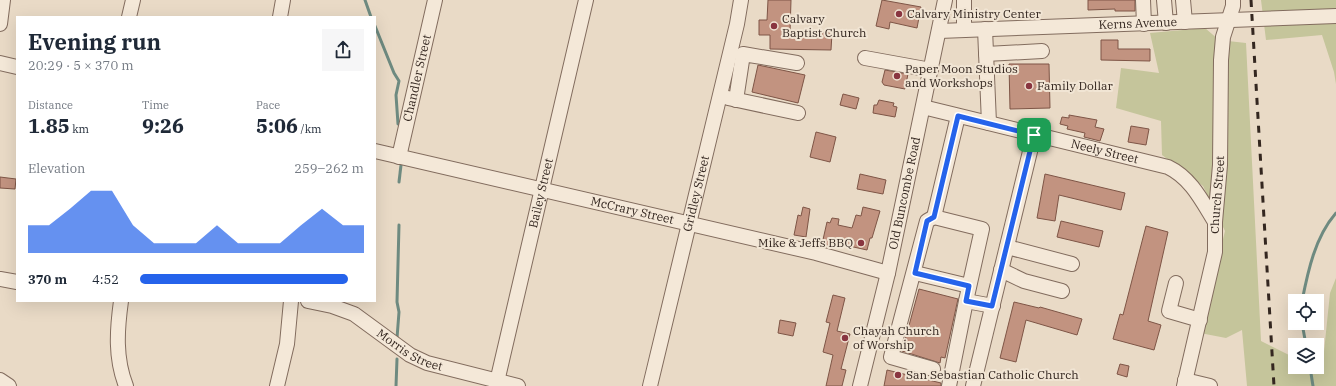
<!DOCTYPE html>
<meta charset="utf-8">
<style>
body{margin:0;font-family:"IBM Plex Serif",serif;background:#f6f6f7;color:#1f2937;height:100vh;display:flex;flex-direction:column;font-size:15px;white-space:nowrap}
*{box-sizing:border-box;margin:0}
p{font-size:13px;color:#747a83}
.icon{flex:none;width:22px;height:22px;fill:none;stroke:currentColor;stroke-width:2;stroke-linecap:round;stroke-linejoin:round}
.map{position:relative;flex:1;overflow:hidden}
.drawer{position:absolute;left:16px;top:16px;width:360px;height:286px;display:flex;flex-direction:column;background:#fff;border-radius:0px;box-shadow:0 4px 16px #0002}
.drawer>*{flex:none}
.fabs{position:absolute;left:1288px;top:294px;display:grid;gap:8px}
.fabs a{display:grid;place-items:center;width:36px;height:36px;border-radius:0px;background:#fff;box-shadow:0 4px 16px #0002;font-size:20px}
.pin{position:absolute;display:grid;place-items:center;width:34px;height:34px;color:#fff;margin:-17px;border-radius:8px;box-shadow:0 2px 6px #0006}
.round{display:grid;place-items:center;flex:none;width:42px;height:42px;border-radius:0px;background:#f6f6f7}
.head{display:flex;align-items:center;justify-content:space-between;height:68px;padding:0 12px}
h1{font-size:22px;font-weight:800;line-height:30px}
.stats{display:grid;grid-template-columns:repeat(3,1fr);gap:6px;height:68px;padding:4px 12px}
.stats div{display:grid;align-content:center}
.stats b{font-size:20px;font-weight:800}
.stats small{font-size:11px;font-weight:400}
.stats p{font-size:11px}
.chart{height:112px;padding:8px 12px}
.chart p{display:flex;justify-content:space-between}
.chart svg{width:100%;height:72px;margin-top:4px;fill:#2563eb;opacity:.7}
ul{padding:0 12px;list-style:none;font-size:13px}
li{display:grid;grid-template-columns:64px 48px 1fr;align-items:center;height:30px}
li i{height:10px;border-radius:5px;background:#2563eb}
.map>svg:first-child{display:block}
.green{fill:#c5c59b}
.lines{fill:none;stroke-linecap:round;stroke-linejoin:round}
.stream{stroke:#6e8a80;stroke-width:3}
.building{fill:#c29380;stroke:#7e5546}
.minor-casing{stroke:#826c5e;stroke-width:16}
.minor{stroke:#f4e8d8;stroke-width:14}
.rail{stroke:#342720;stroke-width:3;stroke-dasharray:7 7;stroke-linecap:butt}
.route-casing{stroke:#fff;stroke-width:8}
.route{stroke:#2563eb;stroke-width:5}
.poi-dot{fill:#893540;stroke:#f1e5d4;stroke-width:1.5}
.labels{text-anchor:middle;stroke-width:4;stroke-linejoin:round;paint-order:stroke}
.poi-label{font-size:12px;fill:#342720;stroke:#f1e5d4;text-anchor:start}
.street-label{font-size:12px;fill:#342720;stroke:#f1e5d4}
</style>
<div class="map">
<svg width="1336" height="386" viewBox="0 0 1336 386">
<rect width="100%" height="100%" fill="#e9dac6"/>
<g class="green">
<polygon points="1261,0 1336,0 1336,84 1334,72 1322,35 1266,40"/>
<polygon points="1205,28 1219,40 1246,43 1261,341 1295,358 1295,367 1314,367 1322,371 1330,293 1336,278 1336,386 1247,386 1242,330 1226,338 1200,333 1225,231 1203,186 1162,155 1161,121 1116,108 1121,68 1159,73 1150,33"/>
</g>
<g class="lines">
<g class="stream">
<polyline points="365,0 371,17"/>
<polyline points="375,26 394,73 399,81 396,95 398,124"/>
<polyline points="399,182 401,165"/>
<path d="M1302,301C1308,271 1315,237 1336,213"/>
<polyline points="1302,323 1306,345"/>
<polyline points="397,338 399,312 397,302 399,225"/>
<polyline points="1310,367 1313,386"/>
<polyline points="396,386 397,359"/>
</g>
</g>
<g class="building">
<polygon points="768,0 791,0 790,32 832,33 831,50 770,49 770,35 759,35 759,20 767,20"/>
<polygon points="882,0 921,7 917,28 890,22 889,29 876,26"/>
<polygon points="1088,0 1135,0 1135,11 1115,11 1115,9 1088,10"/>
<polygon points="1101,40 1118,40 1118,49 1150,49 1150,61 1101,60"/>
<polygon points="1009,64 1049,64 1050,108 1010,109"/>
<polygon points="758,65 805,75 798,103 752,92"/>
<polygon points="885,70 908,74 905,89 884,85 882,82"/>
<polygon points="843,94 859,98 856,109 840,105"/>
<polygon points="879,100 894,103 893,106 897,107 895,117 873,113 874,105 877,105"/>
<polygon points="1069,115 1097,120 1095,127 1104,129 1100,141 1084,137 1085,133 1067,129 1068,126 1060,124 1062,117 1069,118"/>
<polygon points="1131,126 1149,129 1146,145 1128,142"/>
<polygon points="816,132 836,137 830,162 810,157"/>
<polygon points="860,174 886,180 883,194 857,189"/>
<polygon points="1045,174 1125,193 1121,210 1059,195 1055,221 1037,218"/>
<polygon points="0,177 16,179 15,189 0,188"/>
<polygon points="803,207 810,209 806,237 794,235 798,215 801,216"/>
<polygon points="863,207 880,211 872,238 870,238 867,250 840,244 839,248 822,244 827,222 830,223 832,218 839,219 838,225 852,228 856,215 861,216"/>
<polygon points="1061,221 1103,231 1099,247 1057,237"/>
<polygon points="1146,226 1168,232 1148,321 1161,325 1154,350 1113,339 1120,314 1123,315"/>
<polygon points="919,289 958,299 945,358 941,357 940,363 902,351"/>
<polygon points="833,295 845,298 837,331 850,334 841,369 846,370 842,386 826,386 833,355 823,352 830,323 826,322"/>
<polygon points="1014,302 1039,308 1040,307 1082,319 1077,335 1026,320 1016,362 1000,358"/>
<polygon points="780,320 796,323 793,336 778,333"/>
<polygon points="1120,364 1129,366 1127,377 1117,374"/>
<polygon points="887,370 941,383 941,386 884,386"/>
</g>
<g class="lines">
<g class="minor-casing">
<g id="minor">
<polyline points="1143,0 1144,24"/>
<polyline points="1164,0 1166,23"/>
<polyline points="1183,0 1185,22"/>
<polyline points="129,17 133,0"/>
<polyline points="280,17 283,0"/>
<polyline points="0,24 3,0"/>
<polyline points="985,29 989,123"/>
<polyline points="964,30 964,0"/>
<path id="s1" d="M939,31L1336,16"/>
<polyline points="986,54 1042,51"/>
<polyline points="865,58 931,70"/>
<polyline points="0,63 17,67"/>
<polyline points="728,98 798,113"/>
<polyline points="736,100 743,54 797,63"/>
<path id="s2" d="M923,107L1168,167C1191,178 1202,201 1215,222"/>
<polyline points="958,116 934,217 982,229 966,301"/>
<path id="s3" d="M375,151L816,253L888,273"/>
<path id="s4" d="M399,157L435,0"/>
<polyline points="1007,247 1072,264"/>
<polyline points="1001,270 1024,281 1062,291"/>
<polyline points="915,273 969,286"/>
<polyline points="0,279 17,282"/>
<polyline points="1176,283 1169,311 1200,320"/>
<path d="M121,301C117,330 115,358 126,386"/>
<path id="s5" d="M308,301L332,306L354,314L410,355L427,363L518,386"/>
<polyline points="933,369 891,357 927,221 934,217"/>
<polyline points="0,380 9,386"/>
<polyline points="1185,380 1210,386"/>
<polyline points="277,386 287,344 291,301"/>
<path id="s6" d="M496,386L586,0"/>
<path id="s7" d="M650,386L737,24L741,0"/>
<path id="s8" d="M860,386L888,273L945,0"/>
<polyline points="949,386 966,301 993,306"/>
<polyline points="973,386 1034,135"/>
<path id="s9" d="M1184,386L1215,252V222L1220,165L1221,60L1223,37L1233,6V0"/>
</g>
</g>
<use href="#minor" class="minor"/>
<polyline class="rail" points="1251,0 1274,386"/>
</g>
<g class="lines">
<g class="route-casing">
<polygon id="route" points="958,116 1034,135 992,306 966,301 969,286 915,273 927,221 934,217"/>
</g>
<use href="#route" class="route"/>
</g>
<g class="poi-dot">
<circle cx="899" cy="14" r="4"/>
<circle cx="774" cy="26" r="4"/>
<circle cx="897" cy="76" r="4"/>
<circle cx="1029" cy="86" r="4"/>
<circle cx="861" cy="243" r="4"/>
<circle cx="845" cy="338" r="4"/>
<circle cx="898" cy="375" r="4"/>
</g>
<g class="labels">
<g class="poi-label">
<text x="907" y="18">Calvary Ministry Center</text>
<text x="782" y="23">Calvary<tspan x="782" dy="14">Baptist Church</tspan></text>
<text x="905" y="73">Paper Moon Studios<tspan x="905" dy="14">and Workshops</tspan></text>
<text x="1037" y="90">Family Dollar</text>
<text x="853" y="247" text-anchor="end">Mike &amp; Jeffs BBQ</text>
<text x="853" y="335">Chayah Church<tspan x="853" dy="14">of Worship</tspan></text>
<text x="906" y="379">San Sebastian Catholic Church</text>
</g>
<g class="street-label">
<text dy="4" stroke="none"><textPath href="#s1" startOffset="199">Kerns Avenue</textPath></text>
<text dy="4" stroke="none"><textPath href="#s4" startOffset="81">Chandler Street</textPath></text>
<text dy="4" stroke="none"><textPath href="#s2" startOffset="187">Neely Street</textPath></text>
<text dy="4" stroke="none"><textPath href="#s6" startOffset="198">Bailey Street</textPath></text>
<text dy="4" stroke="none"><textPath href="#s7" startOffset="198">Gridley Street</textPath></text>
<text dy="4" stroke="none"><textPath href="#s8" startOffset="198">Old Buncombe Road</textPath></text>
<text dy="4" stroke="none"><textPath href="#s9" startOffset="195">Church Street</textPath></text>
<text dy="4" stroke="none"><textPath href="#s3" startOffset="264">McCrary Street</textPath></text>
<text dy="4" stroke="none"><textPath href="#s5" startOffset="115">Morris Street</textPath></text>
</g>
</g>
</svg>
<div class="fabs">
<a><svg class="icon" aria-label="locate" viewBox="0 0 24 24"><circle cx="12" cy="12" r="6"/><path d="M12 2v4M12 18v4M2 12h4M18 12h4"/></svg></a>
<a><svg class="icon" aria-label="layers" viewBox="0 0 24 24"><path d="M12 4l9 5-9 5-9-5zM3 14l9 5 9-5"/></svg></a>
</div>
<div class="pin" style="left:1034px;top:135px;background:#1e9e55"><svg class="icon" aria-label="arrive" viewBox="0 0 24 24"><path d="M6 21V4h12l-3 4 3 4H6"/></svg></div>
<section class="drawer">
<div class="head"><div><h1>Evening run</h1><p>20:29 · 5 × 370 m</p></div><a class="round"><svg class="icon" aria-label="share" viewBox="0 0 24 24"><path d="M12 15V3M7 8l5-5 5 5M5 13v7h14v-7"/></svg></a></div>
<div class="stats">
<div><p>Distance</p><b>1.85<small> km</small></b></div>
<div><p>Time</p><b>9:26</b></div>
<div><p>Pace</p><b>5:06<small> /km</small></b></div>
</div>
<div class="chart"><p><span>Elevation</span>259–262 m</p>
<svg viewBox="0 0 160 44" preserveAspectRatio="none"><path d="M0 44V27L10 27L20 17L30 6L40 6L50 27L60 38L70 38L80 38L90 27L100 38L110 38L120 38L130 27L140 17L150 27L160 27V44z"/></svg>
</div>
<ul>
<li><b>370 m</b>4:52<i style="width:93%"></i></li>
</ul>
</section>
</div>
